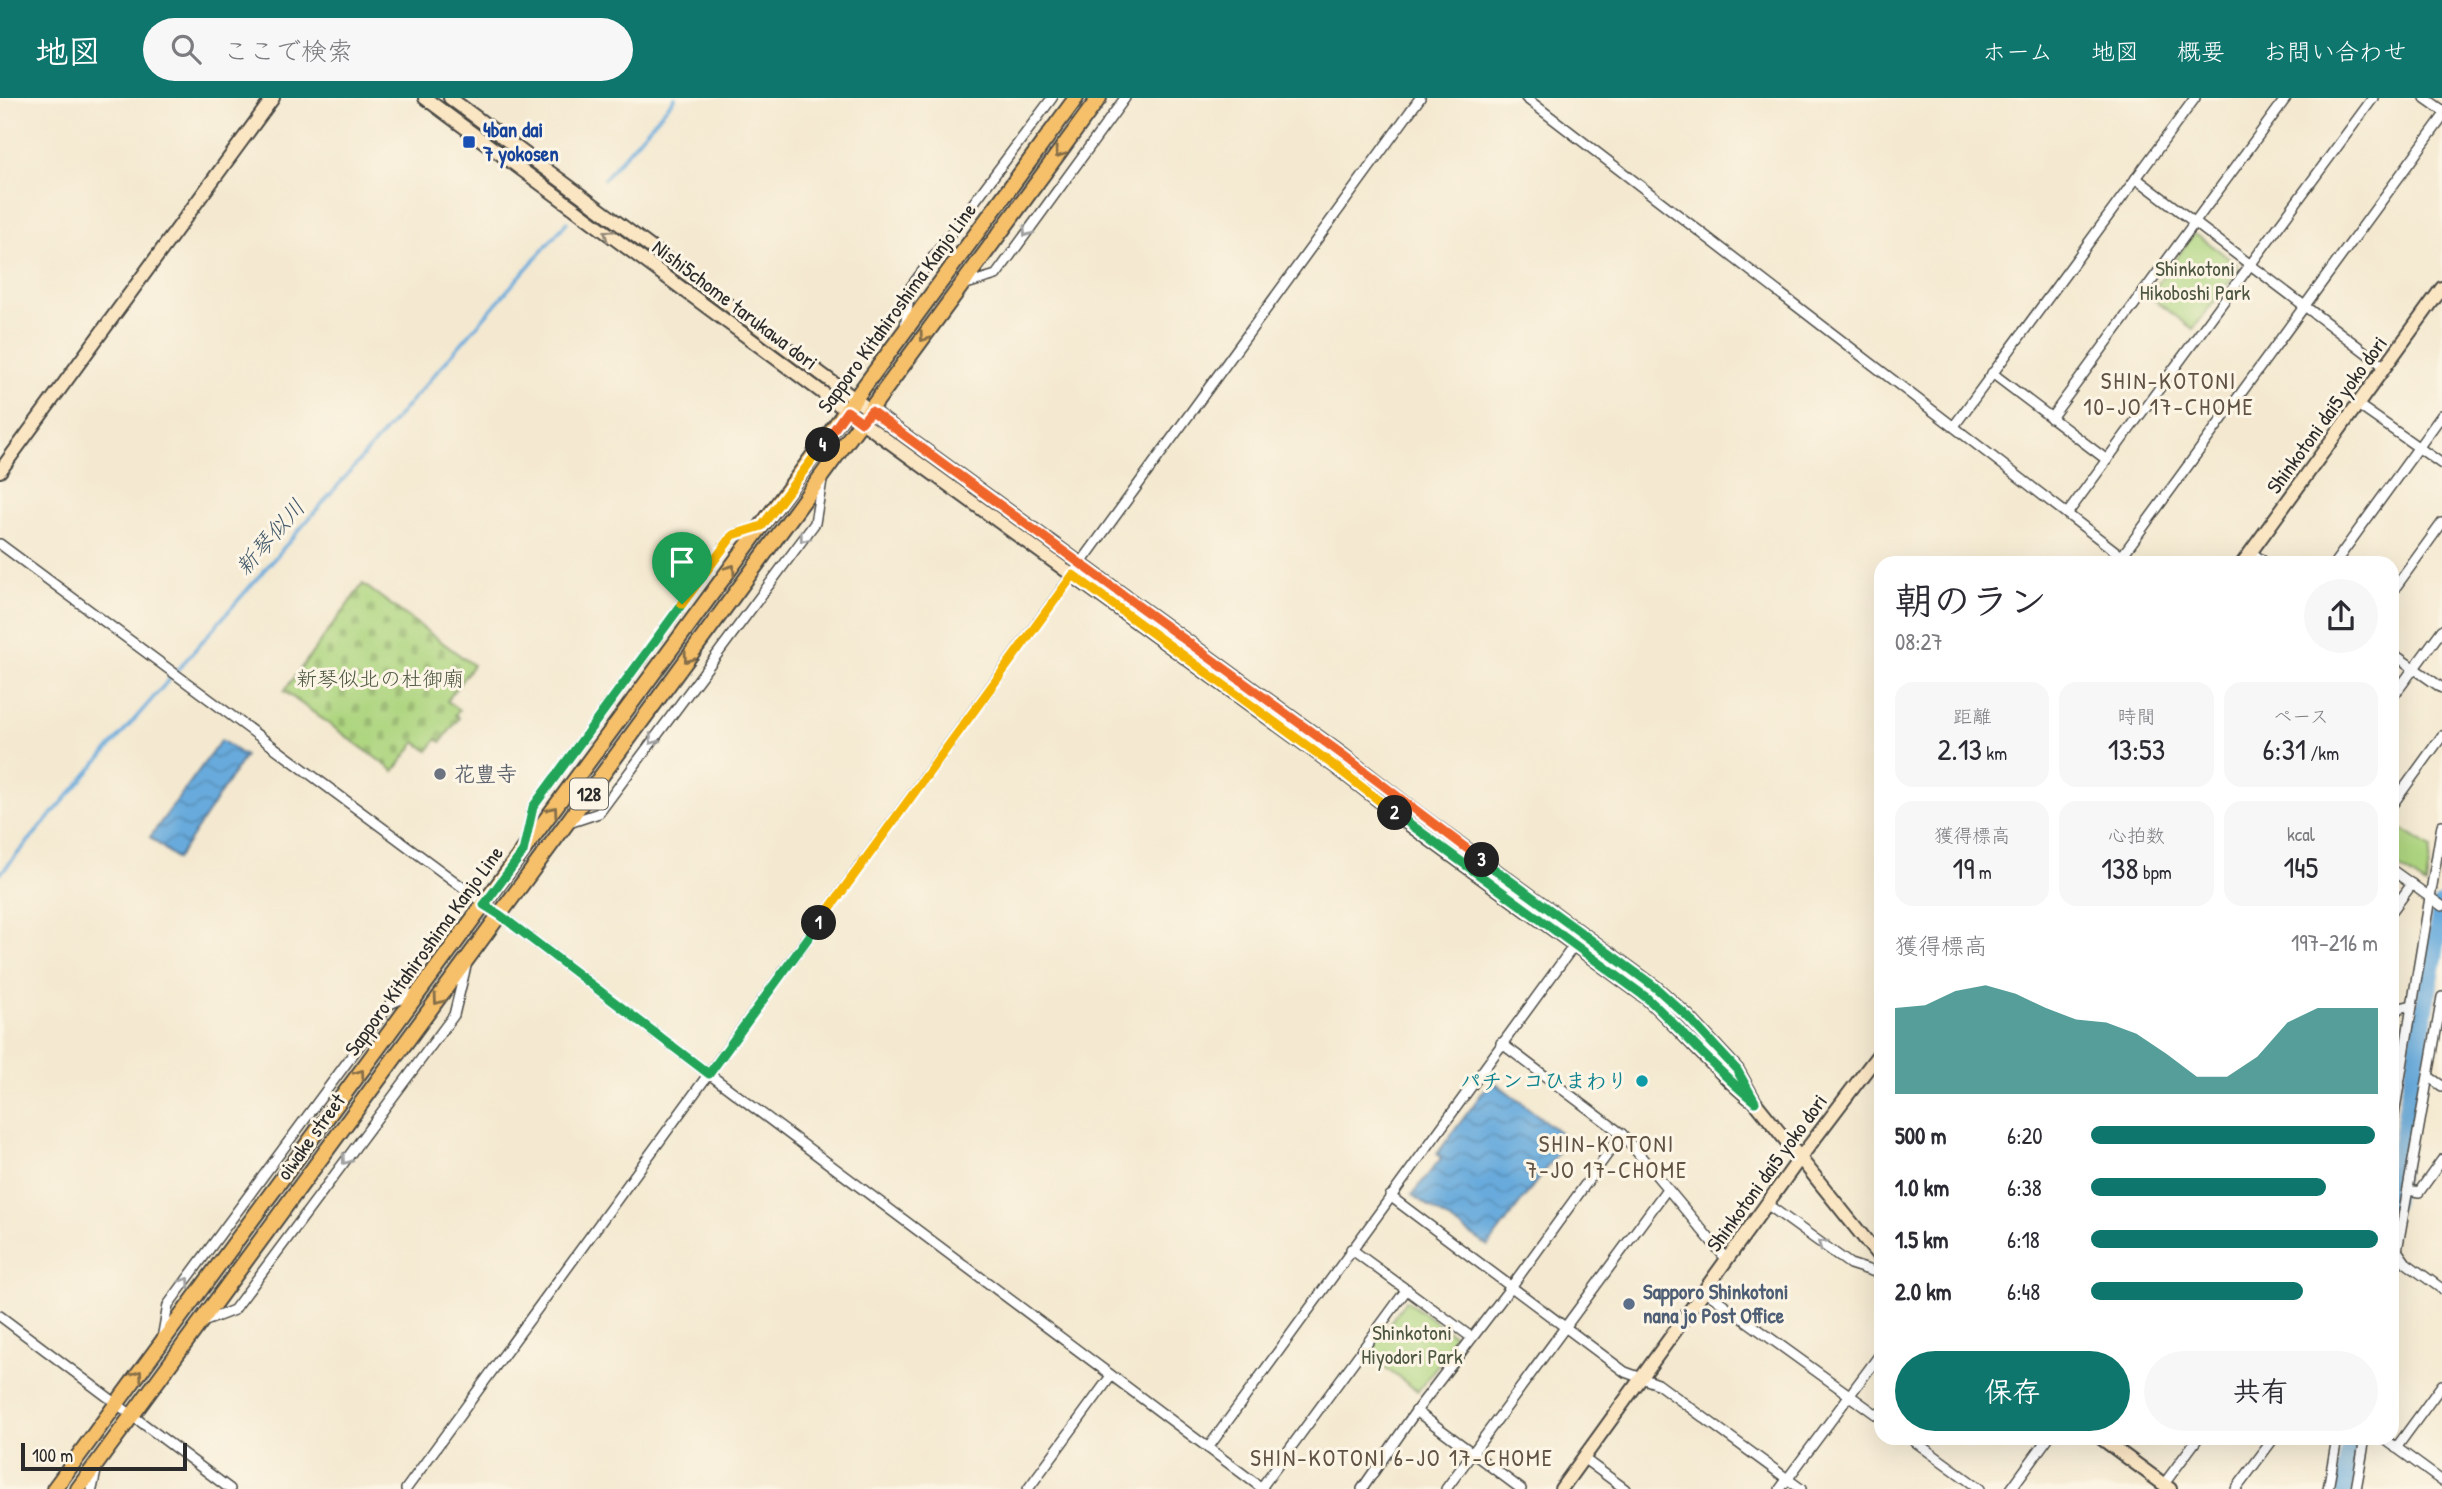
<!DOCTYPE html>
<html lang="ja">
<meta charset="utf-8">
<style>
body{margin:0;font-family:"Patrick Hand","Klee One",sans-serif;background:#f7f7f7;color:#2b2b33;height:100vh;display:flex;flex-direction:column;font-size:26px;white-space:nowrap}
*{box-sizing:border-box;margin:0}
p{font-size:23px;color:#7c7c81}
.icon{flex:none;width:38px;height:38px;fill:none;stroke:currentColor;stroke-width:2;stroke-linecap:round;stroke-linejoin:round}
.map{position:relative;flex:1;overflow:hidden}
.drawer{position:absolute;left:1874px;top:458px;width:525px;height:889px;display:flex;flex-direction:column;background:#fff;border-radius:21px;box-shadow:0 7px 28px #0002}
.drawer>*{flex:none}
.scale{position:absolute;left:21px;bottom:18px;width:166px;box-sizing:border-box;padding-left:7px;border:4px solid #2b2b2b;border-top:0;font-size:19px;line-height:24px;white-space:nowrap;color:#2b2b2b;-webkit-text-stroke:5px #fcf5e5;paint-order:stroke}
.pin{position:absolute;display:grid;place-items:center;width:60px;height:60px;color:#fff;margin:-72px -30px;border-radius:50% 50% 50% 0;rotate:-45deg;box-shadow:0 0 7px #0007}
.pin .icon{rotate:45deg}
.km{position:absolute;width:35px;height:35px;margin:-18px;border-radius:50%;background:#222;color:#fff;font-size:19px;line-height:35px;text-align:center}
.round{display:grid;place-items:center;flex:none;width:74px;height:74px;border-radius:37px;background:#f7f7f7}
.head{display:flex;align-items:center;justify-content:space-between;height:119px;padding:0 21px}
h1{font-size:38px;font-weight:600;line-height:52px}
.stats{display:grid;grid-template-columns:repeat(3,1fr);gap:10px;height:119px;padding:7px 21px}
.stats div{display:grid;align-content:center;border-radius:18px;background:#f7f7f7;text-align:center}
.stats b{font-size:30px;font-weight:600}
.stats small{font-size:19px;font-weight:400}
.stats p{font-size:19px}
.chart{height:196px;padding:14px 21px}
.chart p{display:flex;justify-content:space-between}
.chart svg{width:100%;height:126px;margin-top:7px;fill:#0f766e;opacity:.7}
.action{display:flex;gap:14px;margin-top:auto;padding:14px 21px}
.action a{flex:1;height:80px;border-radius:42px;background:#0f766e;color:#fff;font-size:28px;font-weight:600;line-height:80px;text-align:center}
.action a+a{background:#f7f7f7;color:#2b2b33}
ul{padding:0 21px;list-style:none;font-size:23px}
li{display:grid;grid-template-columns:112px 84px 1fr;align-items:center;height:52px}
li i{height:18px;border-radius:9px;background:#0f766e}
header{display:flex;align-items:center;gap:42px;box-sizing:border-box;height:98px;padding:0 35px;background:#0f766e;color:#fff}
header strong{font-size:33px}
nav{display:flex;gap:38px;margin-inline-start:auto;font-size:24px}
.search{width:490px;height:63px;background:#f7f7f7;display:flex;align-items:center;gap:18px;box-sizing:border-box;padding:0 24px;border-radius:38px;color:#7c7c81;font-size:26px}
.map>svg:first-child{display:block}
.green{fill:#aed580;stroke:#6c8056;stroke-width:2}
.cemetery{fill:url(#cemetery-stones);stroke:#6c8056;stroke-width:2}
.water{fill:url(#water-waves);stroke:#4a6a84;stroke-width:2}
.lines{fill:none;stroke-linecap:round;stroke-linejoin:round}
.stream{stroke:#68aadc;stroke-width:3.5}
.river{stroke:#68aadc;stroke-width:19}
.street-casing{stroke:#494844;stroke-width:12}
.secondary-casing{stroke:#494844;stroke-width:16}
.primary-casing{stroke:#494844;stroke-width:18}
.street{stroke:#fff;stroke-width:9}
.secondary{stroke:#fbe6c4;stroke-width:12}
.primary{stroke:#f6c06b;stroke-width:14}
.oneway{stroke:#866e48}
.oneway2{stroke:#a0a0a0}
.oneway3{stroke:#938878}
.split-1-casing{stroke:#fff;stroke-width:14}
.split-2-casing{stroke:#fff;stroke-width:14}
.split-3-casing{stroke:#fff;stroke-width:14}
.split-4-casing{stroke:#fff;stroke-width:14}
.split-5-casing{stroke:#fff;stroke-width:14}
.split-1{stroke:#22a559;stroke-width:9}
.split-2{stroke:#f5b400;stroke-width:9}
.split-3{stroke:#22a559;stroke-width:9}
.split-4{stroke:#f0652b;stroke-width:9}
.split-5{stroke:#f5b400;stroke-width:9}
.transit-dot{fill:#1a4fb4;stroke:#fcf5e5;stroke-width:2.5}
.worship-dot{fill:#6b7280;stroke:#fcf5e5;stroke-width:2.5}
.culture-dot{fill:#0f9aa8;stroke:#fcf5e5;stroke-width:2.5}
.service-dot{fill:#5c6f8a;stroke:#fcf5e5;stroke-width:2.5}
.labels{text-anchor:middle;stroke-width:6;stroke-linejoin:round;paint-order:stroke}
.shield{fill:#fcf5e5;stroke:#6a6863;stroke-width:2}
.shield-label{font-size:19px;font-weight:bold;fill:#2b2b2b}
.transit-label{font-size:21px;font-weight:bold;fill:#164399;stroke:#fcf5e5;text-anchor:start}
.park-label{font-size:21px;fill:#4c5640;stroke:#fcf5e5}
.street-label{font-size:21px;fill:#2b2b2b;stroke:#fcf5e5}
.worship-label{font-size:21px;font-weight:bold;fill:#5b616d;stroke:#fcf5e5;text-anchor:start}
.culture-label{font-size:21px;font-weight:bold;fill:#0d838f;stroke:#fcf5e5;text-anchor:end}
.service-label{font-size:21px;font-weight:bold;fill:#4e5e75;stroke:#fcf5e5;text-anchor:start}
.neighbourhood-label{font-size:23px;letter-spacing:2px;fill:#615344;stroke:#fcf5e5}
.water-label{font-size:23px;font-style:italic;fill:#405769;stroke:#fcf5e5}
</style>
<header>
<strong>地図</strong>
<div class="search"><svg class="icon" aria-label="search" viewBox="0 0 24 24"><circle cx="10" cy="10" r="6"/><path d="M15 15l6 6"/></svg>ここで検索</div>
<nav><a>ホーム</a><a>地図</a><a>概要</a><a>お問い合わせ</a></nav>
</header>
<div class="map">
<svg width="2442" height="1391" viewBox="0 0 2442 1391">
<defs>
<pattern id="cemetery-stones" width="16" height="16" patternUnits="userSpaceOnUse" patternTransform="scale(1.75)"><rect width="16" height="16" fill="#aed580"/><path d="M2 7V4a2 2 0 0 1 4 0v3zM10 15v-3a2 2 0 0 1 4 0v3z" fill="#96b76f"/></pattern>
<pattern id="water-waves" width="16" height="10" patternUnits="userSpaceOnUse" patternTransform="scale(1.75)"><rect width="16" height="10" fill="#68aadc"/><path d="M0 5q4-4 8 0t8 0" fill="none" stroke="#568bb3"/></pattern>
</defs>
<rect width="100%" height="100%" fill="#fcf5e5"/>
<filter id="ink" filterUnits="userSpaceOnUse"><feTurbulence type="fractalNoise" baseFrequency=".0143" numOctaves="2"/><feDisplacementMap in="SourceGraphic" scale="14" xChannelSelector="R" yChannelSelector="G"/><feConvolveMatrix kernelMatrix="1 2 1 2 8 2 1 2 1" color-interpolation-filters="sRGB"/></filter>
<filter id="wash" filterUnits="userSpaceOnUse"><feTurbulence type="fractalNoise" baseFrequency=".00686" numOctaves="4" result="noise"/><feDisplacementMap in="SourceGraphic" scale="28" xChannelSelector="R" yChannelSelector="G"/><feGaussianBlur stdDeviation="1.57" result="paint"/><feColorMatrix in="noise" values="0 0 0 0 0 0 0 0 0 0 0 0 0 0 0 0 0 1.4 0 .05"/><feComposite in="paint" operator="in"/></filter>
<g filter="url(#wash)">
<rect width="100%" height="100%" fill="#f4e9d0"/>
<g class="green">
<polygon points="2193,137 2198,137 2238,167 2238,173 2193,231 2149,198"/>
<polygon points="2392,725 2431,750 2426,788 2392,765"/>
<polygon points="1406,1202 1458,1240 1418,1293 1367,1257"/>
</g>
<polygon class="cemetery" points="363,486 473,567 447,603 459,612 455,617 459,620 441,644 437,641 428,653 416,644 394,673 284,593"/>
<g class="water">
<polygon points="221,642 245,658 177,761 150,739"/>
<polygon points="1496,985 1568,1041 1488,1148 1412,1097 1441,1060 1437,1056 1486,990"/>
</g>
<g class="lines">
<g class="stream">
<polyline points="604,81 675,0"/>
<polyline points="0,776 567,124"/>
</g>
<g class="river">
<polyline points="2392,1103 2442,808"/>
<polyline points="2344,1391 2352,1340"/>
</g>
</g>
</g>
<g filter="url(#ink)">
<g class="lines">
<g class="street-casing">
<g id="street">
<polyline points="1526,0 2132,466"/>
<polyline points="2425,0 2442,12"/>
<polyline points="2136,80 2385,269"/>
<polyline points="963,187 996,177 1125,0"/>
<polyline points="905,229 910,190 1052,0"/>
<polyline points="1992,275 2107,362"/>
<polyline points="2358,307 2442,366"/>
<polyline points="2051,320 2286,0"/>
<polyline points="1954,328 2195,0"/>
<polyline points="2067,416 2373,0"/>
<polyline points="0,446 500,817 709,976 1263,1391"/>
<polyline points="2251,454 2267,466"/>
<polyline points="2122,458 2442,20"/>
<polyline points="2334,466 2442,317"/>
<polyline points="2392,494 2442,425"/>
<polyline points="2392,555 2442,590"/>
<polyline points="2392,600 2442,532"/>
<polyline points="2392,707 2442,638"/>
<polyline points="569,725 599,715 815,425 822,382"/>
<polyline points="525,746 533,709 733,437 759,429"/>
<polyline points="2392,772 2442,808"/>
<polyline points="2392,813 2412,786"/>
<polyline points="2392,920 2400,910 2412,907"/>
<polyline points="1501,945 1622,1036 1727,1162"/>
<polyline points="2429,979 2442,988"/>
<polyline points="2392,1029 2442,727"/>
<polyline points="2408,1092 2419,1094 2442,1062"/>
<polyline points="1390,1098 1625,1274 1658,1286 1801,1391"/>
<polyline points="1768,1107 1850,1166 1881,1176"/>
<polyline points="1351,1151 1471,1239"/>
<polyline points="2396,1151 2406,1165 2442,1191"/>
<polyline points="2392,1181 2442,899"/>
<polyline points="1705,1193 1881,1320"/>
<polyline points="0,1218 230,1391"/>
<polyline points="203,1224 234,1212 454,917 466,868"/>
<polyline points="162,1241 168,1207 390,906 417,894"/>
<polyline points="1416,1313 1521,1391"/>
<polyline points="1910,1340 1980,1391"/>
<polyline points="2383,1340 2442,1383"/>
<polyline points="1208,1350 1578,842"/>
<polyline points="2396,1350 2442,1287"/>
<polyline points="1583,1360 1625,1391"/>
<polyline points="2164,1386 2198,1340"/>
<polyline points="1261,1390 1407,1191"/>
<polyline points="92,1391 97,1369"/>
<polyline points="406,1391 1420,0"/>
<polyline points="1028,1391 1111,1278"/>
<polyline points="1362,1391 1416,1313 1511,1189 1622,1036"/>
<polyline points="1446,1391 1667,1091"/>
<polyline points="1780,1391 1881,1255"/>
<polyline points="2011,1391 2048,1340"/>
<polyline points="2236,1391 2274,1340"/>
<polyline points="2328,1391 2337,1340"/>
<polyline points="2356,1391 2365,1340"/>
</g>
</g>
<g class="secondary-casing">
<g id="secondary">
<path d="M425,0L862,324L1336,669L1410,727L1647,900C1682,932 1712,970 1749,1000"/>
<polyline points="450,0 871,313 1343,657 1420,717 1655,889 1688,919 1737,972 1755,1004 1881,1161"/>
<polyline points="0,373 273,0"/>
<polyline points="2242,466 2442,190"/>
<polyline points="2101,1340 2170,1391"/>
<polyline points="1561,1391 1800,1060 1881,953"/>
</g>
</g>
<g class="primary-casing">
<g id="primary">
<polyline points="54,1391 1076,0"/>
<polyline points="78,1391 1099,0"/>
</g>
</g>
<use href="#street" class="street"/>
<use href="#secondary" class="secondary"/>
<use href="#primary" class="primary"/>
</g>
<defs><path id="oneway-chevron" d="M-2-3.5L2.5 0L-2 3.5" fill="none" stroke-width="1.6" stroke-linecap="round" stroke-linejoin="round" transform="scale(1.75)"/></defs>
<g class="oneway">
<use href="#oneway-chevron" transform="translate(1059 55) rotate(126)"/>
<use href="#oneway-chevron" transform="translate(924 239) rotate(126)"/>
<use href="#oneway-chevron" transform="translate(731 471) rotate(-54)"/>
<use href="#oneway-chevron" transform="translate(688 560) rotate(126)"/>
<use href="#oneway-chevron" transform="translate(553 713) rotate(-54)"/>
<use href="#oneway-chevron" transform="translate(438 902) rotate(126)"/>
<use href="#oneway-chevron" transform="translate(360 976) rotate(-54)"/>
<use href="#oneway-chevron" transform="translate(138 1277) rotate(-54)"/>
</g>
<g class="oneway2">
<use href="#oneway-chevron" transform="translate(1027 134) rotate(126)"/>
<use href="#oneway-chevron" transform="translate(804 440) rotate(127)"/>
<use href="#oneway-chevron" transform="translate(653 642) rotate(127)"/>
<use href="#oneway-chevron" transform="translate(346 1062) rotate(127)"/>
<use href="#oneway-chevron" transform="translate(1822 1146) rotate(-144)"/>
<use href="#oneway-chevron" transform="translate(186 1184) rotate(-54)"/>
</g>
<use class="oneway3" href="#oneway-chevron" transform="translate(608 136) rotate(-143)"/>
</g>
<g class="lines" filter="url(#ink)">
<g class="split-1-casing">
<polyline id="split-1" points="682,506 533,709 523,754 484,807 500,817 709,976 819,825"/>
</g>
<g class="split-2-casing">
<polyline id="split-2" points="819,825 1073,477 1336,669 1395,715"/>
</g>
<g class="split-3-casing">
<path id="split-3" d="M1395,715L1647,900C1684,934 1716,973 1755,1004L1737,972L1688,919L1655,889L1482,762"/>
</g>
<g class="split-4-casing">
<polyline id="split-4" points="823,347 847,313 862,324 871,313 1343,657 1482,762"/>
</g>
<g class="split-5-casing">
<polyline id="split-5" points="682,506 733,437 762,428 823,347"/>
</g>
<use href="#split-1" class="split-1"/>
<use href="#split-2" class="split-2"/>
<use href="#split-3" class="split-3"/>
<use href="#split-4" class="split-4"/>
<use href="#split-5" class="split-5"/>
</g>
<rect class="transit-dot" x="462" y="37" width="14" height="14" rx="3.5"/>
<circle class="worship-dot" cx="440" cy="676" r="7"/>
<circle class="culture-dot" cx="1642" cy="983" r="7"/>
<circle class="service-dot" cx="1629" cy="1206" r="7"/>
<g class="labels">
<rect class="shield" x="570" y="680.5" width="38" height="31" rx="5"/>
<g class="shield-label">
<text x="589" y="703">128</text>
</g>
<g class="transit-label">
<text x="483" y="39">4ban dai<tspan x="483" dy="24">7 yokosen</tspan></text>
</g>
<g class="park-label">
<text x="2195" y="178">Shinkotoni<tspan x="2195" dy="24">Hikoboshi Park</tspan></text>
<text x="380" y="588">新琴似北の杜御廟</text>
<text x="1412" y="1242">Shinkotoni<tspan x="1412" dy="24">Hiyodori Park</tspan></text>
</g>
<g class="street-label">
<text transform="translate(735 207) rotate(37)" y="7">Nishi5chome tarukawa dori</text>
<text transform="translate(897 210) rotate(-54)" y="7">Sapporo Kitahiroshima Kanjo Line</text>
<text transform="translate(2327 317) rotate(-54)" y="7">Shinkotoni dai5 yoko dori</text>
<text transform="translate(424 853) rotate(-54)" y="7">Sapporo Kitahiroshima Kanjo Line</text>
<text transform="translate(311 1039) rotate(-54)" y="7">oiwake street</text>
<text transform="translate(1767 1075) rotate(-54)" y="7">Shinkotoni dai5 yoko dori</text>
</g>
<g class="worship-label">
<text x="454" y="683">花豊寺</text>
</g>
<g class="culture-label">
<text x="1628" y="990">パチンコひまわり</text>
</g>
<g class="service-label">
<text x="1643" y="1201">Sapporo Shinkotoni<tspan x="1643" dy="24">nana jo Post Office</tspan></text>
</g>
<g class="neighbourhood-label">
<text x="2169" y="291">SHIN-KOTONI<tspan x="2169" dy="26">10-JO 17-CHOME</tspan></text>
<text x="1607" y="1054">SHIN-KOTONI<tspan x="1607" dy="26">7-JO 17-CHOME</tspan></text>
<text x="1402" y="1368">SHIN-KOTONI 6-JO 17-CHOME</text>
</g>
<g class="water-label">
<text transform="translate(270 439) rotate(-49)" y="8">新琴似川</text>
</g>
</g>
</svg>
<div class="scale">100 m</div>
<div class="pin" style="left:682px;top:506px;background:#1e9e55"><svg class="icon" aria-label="arrive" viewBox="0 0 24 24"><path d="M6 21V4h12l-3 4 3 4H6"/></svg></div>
<b class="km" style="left:819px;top:825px">1</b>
<b class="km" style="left:1395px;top:715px">2</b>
<b class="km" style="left:1482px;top:762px">3</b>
<b class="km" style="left:823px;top:347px">4</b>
<section class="drawer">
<div class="head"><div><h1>朝のラン</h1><p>08:27</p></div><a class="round"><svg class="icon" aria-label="share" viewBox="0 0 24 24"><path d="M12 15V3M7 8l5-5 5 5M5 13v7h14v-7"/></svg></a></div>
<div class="stats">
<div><p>距離</p><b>2.13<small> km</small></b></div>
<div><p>時間</p><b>13:53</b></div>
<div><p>ペース</p><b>6:31<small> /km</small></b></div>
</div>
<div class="stats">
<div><p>獲得標高</p><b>19<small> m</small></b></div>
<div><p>心拍数</p><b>138<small> bpm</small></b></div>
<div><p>kcal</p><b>145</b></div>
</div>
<div class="chart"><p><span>獲得標高</span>197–216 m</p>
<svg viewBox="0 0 160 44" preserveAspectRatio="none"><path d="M0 44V14L10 13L20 8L30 6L40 9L50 14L60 18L70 19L80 23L90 30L100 38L110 38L120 31L130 19L140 14L150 14L160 14V44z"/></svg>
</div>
<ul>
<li><b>500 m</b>6:20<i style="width:99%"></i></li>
<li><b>1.0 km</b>6:38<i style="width:82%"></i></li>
<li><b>1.5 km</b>6:18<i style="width:100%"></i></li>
<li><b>2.0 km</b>6:48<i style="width:74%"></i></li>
</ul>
<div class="action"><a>保存</a><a>共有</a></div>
</section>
</div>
